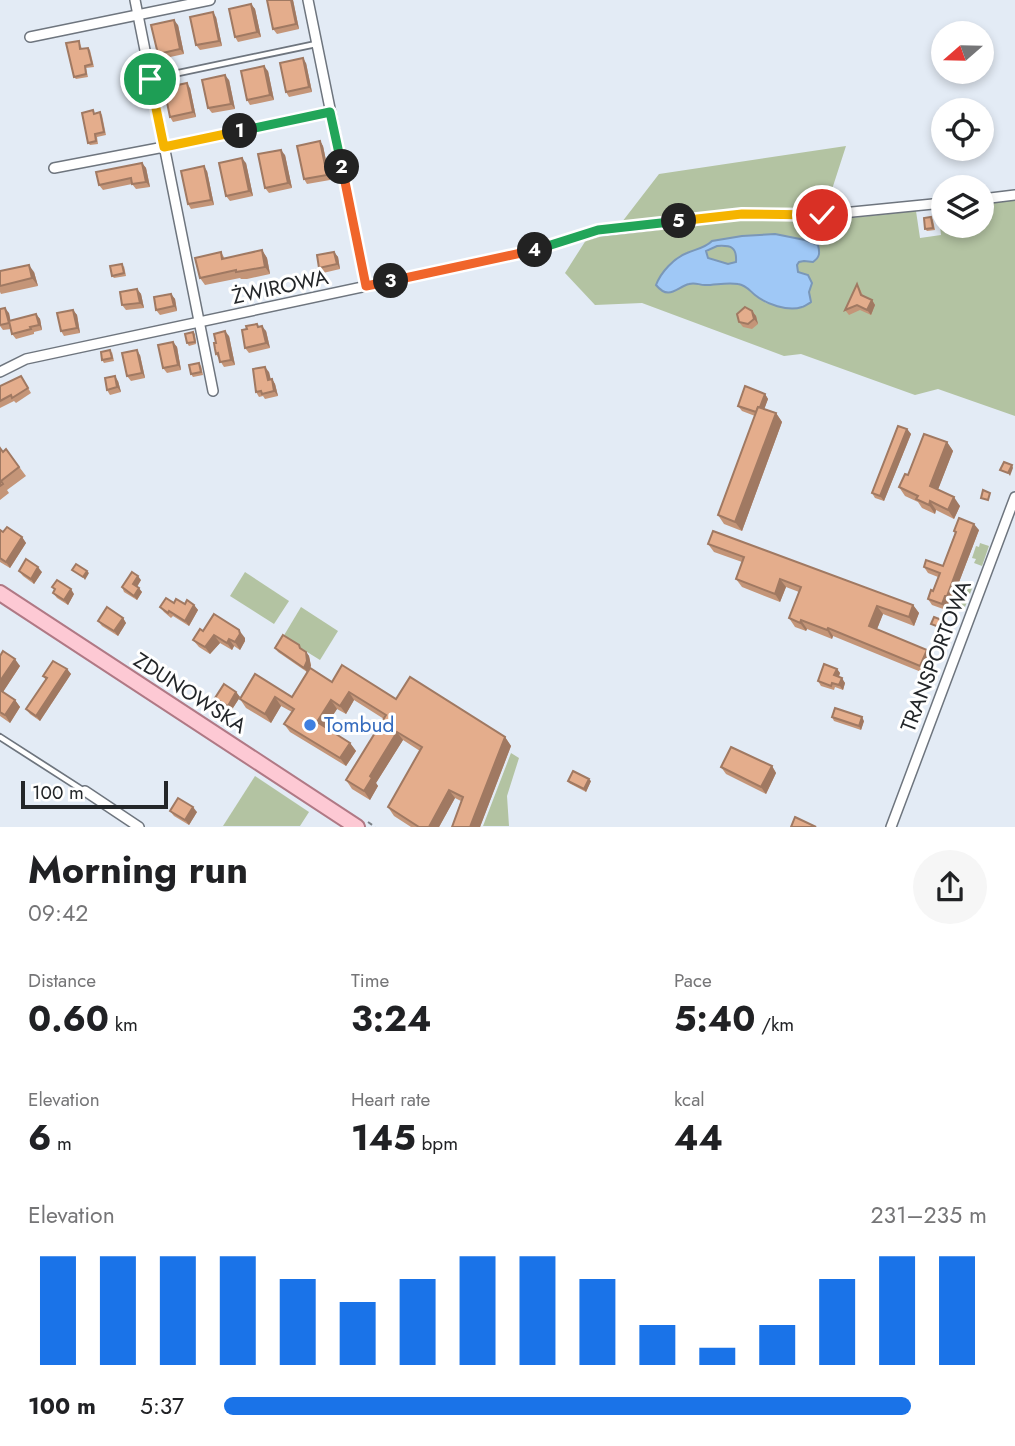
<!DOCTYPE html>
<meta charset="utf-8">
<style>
body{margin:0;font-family:Jost,sans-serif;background:#f6f6f6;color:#202124;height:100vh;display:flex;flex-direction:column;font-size:26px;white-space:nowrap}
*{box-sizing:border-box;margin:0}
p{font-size:23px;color:#757577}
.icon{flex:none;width:38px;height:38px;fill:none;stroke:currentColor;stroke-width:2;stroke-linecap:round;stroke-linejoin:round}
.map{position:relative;height:827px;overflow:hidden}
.panel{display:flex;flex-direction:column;background:#fff;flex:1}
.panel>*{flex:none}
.needle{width:46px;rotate:250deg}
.tools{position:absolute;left:931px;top:21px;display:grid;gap:14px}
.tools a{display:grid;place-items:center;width:63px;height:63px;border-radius:50%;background:#fff;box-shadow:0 4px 10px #0003;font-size:35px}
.scale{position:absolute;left:21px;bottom:18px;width:147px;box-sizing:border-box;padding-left:7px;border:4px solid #232629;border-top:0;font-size:19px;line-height:24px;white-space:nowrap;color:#232629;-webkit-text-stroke:5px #fff;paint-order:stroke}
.pin{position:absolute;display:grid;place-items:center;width:60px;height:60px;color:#fff;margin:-30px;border:4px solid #fff;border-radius:50%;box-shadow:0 2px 7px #0007}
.km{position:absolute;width:35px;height:35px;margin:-18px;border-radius:50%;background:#222;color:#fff;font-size:19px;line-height:35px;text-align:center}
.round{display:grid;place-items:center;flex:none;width:74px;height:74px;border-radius:37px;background:#f6f6f6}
.summary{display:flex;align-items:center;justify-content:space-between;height:119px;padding:0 28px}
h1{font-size:38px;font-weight:700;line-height:52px}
.metrics{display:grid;grid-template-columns:repeat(3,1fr);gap:10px;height:119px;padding:7px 28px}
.metrics div{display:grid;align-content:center}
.metrics b{font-size:35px;font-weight:700}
.metrics small{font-size:19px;font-weight:400}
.metrics p{font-size:19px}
.chart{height:196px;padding:14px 28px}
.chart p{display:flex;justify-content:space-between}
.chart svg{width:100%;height:126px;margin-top:7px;stroke:#1a73e8;stroke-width:6}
ul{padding:0 28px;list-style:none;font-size:23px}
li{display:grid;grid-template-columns:112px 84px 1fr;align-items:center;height:52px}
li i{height:18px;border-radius:9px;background:#1a73e8}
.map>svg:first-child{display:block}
.green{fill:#b3c3a2;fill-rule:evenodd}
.water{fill:#9fc8f6;stroke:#7a97b8;stroke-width:2;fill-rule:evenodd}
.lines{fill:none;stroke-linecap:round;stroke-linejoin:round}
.service-casing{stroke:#6e757e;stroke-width:8}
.minor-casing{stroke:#6e757e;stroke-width:12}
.primary-casing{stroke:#b07985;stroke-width:18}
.path{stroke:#7c8187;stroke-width:2;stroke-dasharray:5 3.5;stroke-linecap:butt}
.service{stroke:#fff;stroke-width:4.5}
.minor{stroke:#fff;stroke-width:9}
.primary{stroke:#fdc9d4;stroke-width:14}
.wall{fill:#c49578}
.shaded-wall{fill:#a07962}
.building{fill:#e4ad8c;stroke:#a07962;stroke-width:2}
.split-1-casing{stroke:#fff;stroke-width:14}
.split-2-casing{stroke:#fff;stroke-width:14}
.split-3-casing{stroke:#fff;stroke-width:14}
.split-4-casing{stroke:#fff;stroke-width:14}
.split-5-casing{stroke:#fff;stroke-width:14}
.split-6-casing{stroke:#fff;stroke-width:14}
.split-1{stroke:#f5b400;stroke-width:9}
.split-2{stroke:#22a559;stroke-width:9}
.split-3{stroke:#f0652b;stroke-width:9}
.split-4{stroke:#f0652b;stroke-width:9}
.split-5{stroke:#22a559;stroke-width:9}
.split-6{stroke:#f5b400;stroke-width:9}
.shop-dot{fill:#3f7fe0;stroke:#fff;stroke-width:2.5}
.labels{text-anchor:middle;stroke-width:6;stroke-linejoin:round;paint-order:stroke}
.street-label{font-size:21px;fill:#232629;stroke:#fff}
.shop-label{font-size:21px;fill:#366cbe;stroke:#fff;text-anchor:start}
</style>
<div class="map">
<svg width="1015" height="827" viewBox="0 0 1015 827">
<rect width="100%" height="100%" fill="#e3ebf5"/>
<g class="green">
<polygon points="846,146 825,211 741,212 622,222 659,174"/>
<path d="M1015,198V416L938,389L915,395L801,354L784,356L642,303L595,305L565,273L588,237L719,221H823L916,211L920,238L941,235L938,208H943V226H982V203ZM805,240L818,246C820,254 820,257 813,262L804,261L798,262L797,265L798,272L803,273L802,307L795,308L766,303L745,285L738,284L722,283L704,285L693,283L686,284L657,281L671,263L707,246Z"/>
<path d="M717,246L733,247L736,251V262C728,267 716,261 708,258L706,252Z"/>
<polygon points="980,543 989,546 982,566 974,563 976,559 972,558 976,546 979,547"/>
<polygon points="245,572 289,601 274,624 230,596"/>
<polygon points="962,582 973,586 965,607 954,603"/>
<polygon points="301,607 338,631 320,660 283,637"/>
<polygon points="511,753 519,758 507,796 509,826 483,826"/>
<polygon points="255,776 309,812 300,826 223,826"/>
</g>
<path class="water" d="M775,234L805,240L818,245C820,253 820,257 813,262L804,261L799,262L797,265L798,272L808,275L812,283L809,292L811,302C810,303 803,307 802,307C788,312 766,304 755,295C749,290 746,285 738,284C727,282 716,285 705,285C699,285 695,282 689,284C677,287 669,301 656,285C661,272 674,258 687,253C696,249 705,248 712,241L742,236ZM717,246C731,245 737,247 736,262L728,264L708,258L706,251Z"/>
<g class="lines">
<g class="service-casing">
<g id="service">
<polyline points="150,79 316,44"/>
<polyline points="0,737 84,791"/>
</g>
</g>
<g class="minor-casing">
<g id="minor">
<polyline points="135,0 213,391"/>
<polyline points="308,0 366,286"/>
<polyline points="30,37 210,0"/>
<polyline points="54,168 164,147 330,112"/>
<polyline points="982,199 1015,195"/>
<polyline points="0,372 26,359 526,252 598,231 742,214 822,215 943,203"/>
<polyline points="85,791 139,827"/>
<polyline points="891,827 1015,497"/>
</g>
</g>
<g class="primary-casing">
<polyline id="primary" points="0,593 357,827"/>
</g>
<polyline class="path" points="368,822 375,827"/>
<use href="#service" class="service"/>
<use href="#minor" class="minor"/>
<use href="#primary" class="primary"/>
</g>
<g class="wall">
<polygon points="269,0 293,0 299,29 277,34 273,29"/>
<polygon points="251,4 255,9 261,37 238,42 235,37"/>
<polygon points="216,17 222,46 200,50 196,45"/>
<polygon points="178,25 184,54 161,59 158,54"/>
<polygon points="79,41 82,49 88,48 90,50 94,67 86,68 88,77 76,79 74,77"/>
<polygon points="306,63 312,92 289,97 286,92"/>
<polygon points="268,71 274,100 250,105 247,100"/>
<polygon points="229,80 235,109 212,113 208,108"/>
<polygon points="190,88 196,117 173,122 170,117"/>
<polygon points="100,112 102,115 106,135 97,137 98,144 90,145 88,143 95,113"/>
<polygon points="320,141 323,146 330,180 307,184 304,179"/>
<polygon points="285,155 292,188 269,193 265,188"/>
<polygon points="142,163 146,168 150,187 136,189 132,184 103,190 99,185"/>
<polygon points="246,163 253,196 230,201 226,196"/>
<polygon points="207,171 214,205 191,209 188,204"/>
<polygon points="931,217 933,220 935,230 927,231 925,229"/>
<polygon points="262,250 267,258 270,274 247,279 241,279 240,278 205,285 200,278 221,252 225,259"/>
<polygon points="334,252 338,257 340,269 323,273 319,268"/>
<polygon points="124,266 126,276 114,278 112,276"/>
<polygon points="0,271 34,272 38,286 1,294 0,292"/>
<polygon points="857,284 860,289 863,296 872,300 875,305 871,315 860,310 849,315 845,310"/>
<polygon points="137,289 141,294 144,308 126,310 122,305"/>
<polygon points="171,294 175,299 177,311 160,315 156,310"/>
<polygon points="73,310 77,315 80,333 64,336 61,331"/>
<polygon points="752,311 756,316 758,324 752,329 743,327 739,322"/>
<polygon points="9,313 10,321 36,314 40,319 42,330 34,332 34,334 16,339 12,334 11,329 3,330 0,326"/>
<polygon points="259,327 266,331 270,348 249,353 245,348 247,329"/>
<polygon points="193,332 195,334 196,344 189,346 187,343"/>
<polygon points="229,336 235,365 224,367 216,354"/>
<polygon points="173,342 177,347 181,370 167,373 163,368"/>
<polygon points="112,352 114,361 104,363 102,360"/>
<polygon points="140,355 145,378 131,381 127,376"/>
<polygon points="201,365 203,375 193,377 191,374"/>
<polygon points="269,372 270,379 272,379 275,384 278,396 265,399 263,396 259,397 256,392"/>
<polygon points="21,376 31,393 16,403 14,401 0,408 0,386"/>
<polygon points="118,381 121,392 110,395 107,390"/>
<polygon points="765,394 768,399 764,409 776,413 782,422 742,531 724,524 718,515 755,416 742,411 738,406"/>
<polygon points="907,429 911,434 884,501 875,498 872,493"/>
<polygon points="947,442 953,451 938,489 960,506 954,519 936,510 935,514 922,508 918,502 905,496 899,487 908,475"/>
<polygon points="0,448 3,452 6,449 26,476 7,490 9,493 0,500"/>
<polygon points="0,530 3,532 22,537 26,543 10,568 0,562"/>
<polygon points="979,530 951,603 949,602 946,610 932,605 928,599 933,591 938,577 928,573 924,567 943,566 955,533 954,531"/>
<polygon points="708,544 913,605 919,613 914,626 883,614 877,629 927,650 933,658 926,674 833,636 832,639 807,629 806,631 795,627 789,618 799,592 786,587 780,602 742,587 736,579 742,562 714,552"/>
<polygon points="19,571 42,572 34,584 23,576"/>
<polygon points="141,580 137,587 142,592 137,600 124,592 122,587"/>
<polygon points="52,587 74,594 68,605 57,598 53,593 55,591"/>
<polygon points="174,603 194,605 198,610 189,626 173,616 171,618 164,612 160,607"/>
<polygon points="123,618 126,623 118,636 102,626 98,621"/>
<polygon points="203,631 245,638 245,641 240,650 234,646 232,650 220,643 210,654 199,647 193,640"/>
<polygon points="275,648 302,650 306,652 309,656 311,666 307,672 278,652"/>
<polygon points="0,656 20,666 3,692 15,700 20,707 10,723 0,716"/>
<polygon points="67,669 71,674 40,721 30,714 26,709 46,680 43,676"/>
<polygon points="837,669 840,673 839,677 845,683 843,690 835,687 834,690 821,686 818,681"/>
<polygon points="332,682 396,699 505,737 511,746 480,827 452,827 461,801 455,798 439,827 411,827 394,816 388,807 420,751 403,740 376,783 378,786 370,800 352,789 346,780 384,719 354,700 346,714 337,709 325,727 350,743 356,751 346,766 290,732 284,724 292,712 281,706 271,723 246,708 240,699 292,697"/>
<polygon points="236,692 240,697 231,711 219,703 215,698"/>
<polygon points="832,717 864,721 861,730 834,721"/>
<polygon points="772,766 776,773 766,794 726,774 721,767"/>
<polygon points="568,781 591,781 586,792 569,783"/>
<polygon points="170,811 197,812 189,825 174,816"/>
</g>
<g class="shaded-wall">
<polygon points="291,0 293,0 299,29 296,24"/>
<polygon points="251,4 255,9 261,37 257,32"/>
<polygon points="213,12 216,17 222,46 219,41"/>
<polygon points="174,20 178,25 184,54 180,49"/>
<polygon points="303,58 306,63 312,92 309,87"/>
<polygon points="264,66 268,71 274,100 270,95"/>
<polygon points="225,75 229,80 235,109 231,104"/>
<polygon points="187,83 190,88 196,117 193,112"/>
<polygon points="320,141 323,146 330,180 327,175"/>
<polygon points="281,150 285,155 292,188 288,183"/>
<polygon points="242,158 246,163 253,196 249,191"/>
<polygon points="142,163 146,168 150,187 146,182"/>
<polygon points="204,166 207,171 214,205 211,200"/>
<polygon points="262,250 267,258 270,274 265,267"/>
<polygon points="334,252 338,257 340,269 337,264"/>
<polygon points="29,265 34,272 38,286 32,278"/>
<polygon points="137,289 141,294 144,308 140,303"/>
<polygon points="171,294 175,299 177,311 174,306"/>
<polygon points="872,300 875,305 871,315 867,310"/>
<polygon points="5,308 9,313 12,328 9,323"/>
<polygon points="73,310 77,315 80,333 77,328"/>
<polygon points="752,311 756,316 758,324 754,319"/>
<polygon points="36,314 40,319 42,330 39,325"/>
<polygon points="262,326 266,331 270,348 266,343"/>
<polygon points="225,331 229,336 235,365 231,360"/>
<polygon points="173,342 177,347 181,370 178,365"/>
<polygon points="137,350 140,355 145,378 142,373"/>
<polygon points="265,367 269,372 272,384 268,380"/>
<polygon points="115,376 118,381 121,392 117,387"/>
<polygon points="272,379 275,384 278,396 274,391"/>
<polygon points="765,394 768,399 761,418 758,413"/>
<polygon points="776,413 782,422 742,531 735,522"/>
<polygon points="907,429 911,434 884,501 880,496"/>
<polygon points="947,442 953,451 936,495 930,486"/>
<polygon points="1012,465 1013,468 1010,476 1008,473"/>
<polygon points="954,497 960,506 954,519 948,510"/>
<polygon points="930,501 936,510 935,514 929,505"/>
<polygon points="974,524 979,530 951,603 947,596"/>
<polygon points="22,537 26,543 10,568 6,562"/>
<polygon points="38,567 42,572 34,584 31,579"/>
<polygon points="87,571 89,573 85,580 83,577"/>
<polygon points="138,576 141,580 136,588 133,584"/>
<polygon points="780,579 786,587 780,602 775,594"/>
<polygon points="139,588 142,592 137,600 134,596"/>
<polygon points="71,589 74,594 68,605 64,600"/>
<polygon points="945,596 949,602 946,610 942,604"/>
<polygon points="194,605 198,610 189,626 185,621"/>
<polygon points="913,605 919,613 914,626 909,617"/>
<polygon points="877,606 883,614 875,634 869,626"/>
<polygon points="123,618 126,623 118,636 114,631"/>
<polygon points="801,620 807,629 806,631 800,623"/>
<polygon points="828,628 833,636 832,639 827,630"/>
<polygon points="239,630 245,638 245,641 240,650 235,642"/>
<polygon points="214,635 220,643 210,654 205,647"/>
<polygon points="229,639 234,646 232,650 227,643"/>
<polygon points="927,650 933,658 926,674 920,666"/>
<polygon points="306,652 309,656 311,666 307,672 304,668"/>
<polygon points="15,659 20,666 1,695 0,693 0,681"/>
<polygon points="67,669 71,674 40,721 36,716"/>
<polygon points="837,669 840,673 837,680 834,675"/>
<polygon points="842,678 845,683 843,690 839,685"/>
<polygon points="236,692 240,697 231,711 228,706"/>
<polygon points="349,692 354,700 346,714 340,706"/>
<polygon points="275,697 281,706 271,723 265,714"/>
<polygon points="15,700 20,707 10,723 5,715"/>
<polygon points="331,700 337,709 323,730 317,722"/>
<polygon points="862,717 864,721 861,730 859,726"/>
<polygon points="397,732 403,740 376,783 378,786 370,800 364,791 370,776"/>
<polygon points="505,737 511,746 480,827 470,827"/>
<polygon points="350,743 356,751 346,766 340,758"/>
<polygon points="772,766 776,773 766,794 761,787"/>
<polygon points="589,779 591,781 586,792 584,789"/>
<polygon points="449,790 455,798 439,827 429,827"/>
<polygon points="193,807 197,812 189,825 185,820"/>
</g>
<g class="building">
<polygon points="267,0 291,0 296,24 273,29"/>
<polygon points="251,4 257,32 235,37 229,9"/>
<polygon points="213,12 219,41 196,45 190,17"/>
<polygon points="174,20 180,49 158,54 151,25"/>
<polygon points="79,41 80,49 88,48 92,64 85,66 86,74 74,77 66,43"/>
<polygon points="303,58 309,87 286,92 280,63"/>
<polygon points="264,66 270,95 247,100 241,71"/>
<polygon points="225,75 231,104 208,108 202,80"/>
<polygon points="187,83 193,112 170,117 164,88"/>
<polygon points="93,110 94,114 100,112 104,132 95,134 96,141 88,143 82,113"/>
<polygon points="320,141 327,175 304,179 297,146"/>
<polygon points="281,150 288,183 265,188 258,154"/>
<polygon points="242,158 249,191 226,196 219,163"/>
<polygon points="142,163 146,182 132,184 131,178 99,185 96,172"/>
<polygon points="204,166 211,200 188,204 181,171"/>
<polygon points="931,217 933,228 925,229 924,218"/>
<polygon points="262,250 265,267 242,271 236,272 236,270 200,278 195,258 221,252 222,259"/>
<polygon points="334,252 337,264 319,268 317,255"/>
<polygon points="122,264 124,273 112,276 110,266"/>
<polygon points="29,265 32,278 0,286 0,271"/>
<polygon points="857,284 861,295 872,300 867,310 857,305 845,310"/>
<polygon points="137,289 140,303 122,305 120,292"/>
<polygon points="171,294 174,306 156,310 154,297"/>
<polygon points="745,307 752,311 754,319 748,324 739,322 737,314"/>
<polygon points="5,308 9,323 0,325 0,309"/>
<polygon points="73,310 77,328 61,331 57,313"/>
<polygon points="36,314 39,325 30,327 31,329 12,334 9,321"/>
<polygon points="257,324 258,327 262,326 266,343 245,348 242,330 247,329 246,326"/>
<polygon points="225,331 231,360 220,362 218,353 216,354 215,349 214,343 216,343 214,334"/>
<polygon points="193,332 195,342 187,343 185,334"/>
<polygon points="173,342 178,365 163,368 158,345"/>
<polygon points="110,350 112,358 102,360 101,352"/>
<polygon points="137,350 142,373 127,376 122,353"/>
<polygon points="199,363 201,372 191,374 189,365"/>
<polygon points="265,367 268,380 272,379 274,391 262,394 261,391 256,392 253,369"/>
<polygon points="21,376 28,388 12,398 11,395 0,401 0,386"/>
<polygon points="115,376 117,387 107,390 105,378"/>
<polygon points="745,386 765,394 760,407 758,407 756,412 738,406"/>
<polygon points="758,407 776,413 735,522 718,515"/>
<polygon points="898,426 907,429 880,496 872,493"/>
<polygon points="924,434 947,442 930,486 954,497 948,510 930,501 929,505 916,499 918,496 899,487 905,474 908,475"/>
<polygon points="0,448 3,452 6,449 19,467 1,481 3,484 0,486"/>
<polygon points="1004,462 1012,465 1008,473 1000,470"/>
<polygon points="983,490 990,493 988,500 981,498"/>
<polygon points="959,518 974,524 947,596 945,596 942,604 928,599 931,590 933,591 940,573 924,567 926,560 943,566 956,532 954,531"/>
<polygon points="7,527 22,537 6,562 0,558 0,530 3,532"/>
<polygon points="713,531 913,605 909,617 877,606 869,626 927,650 920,666 828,628 827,630 801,620 800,623 789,618 801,587 780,579 775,594 736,579 744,557 708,544"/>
<polygon points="26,559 38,567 31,579 19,571"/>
<polygon points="76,564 87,571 83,577 72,570"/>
<polygon points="132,572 138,576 133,584 139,588 134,596 122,587"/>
<polygon points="57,580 71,589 64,600 53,593 55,589 52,587"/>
<polygon points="166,598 174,603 176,599 185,604 187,600 194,605 185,621 169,611 168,613 160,607"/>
<polygon points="107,607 123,618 114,631 98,621"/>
<polygon points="214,614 239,630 240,634 235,642 229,639 227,643 214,635 205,647 193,640 200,629 203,631"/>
<polygon points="934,617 942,620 939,627 931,624"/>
<polygon points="283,635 299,645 300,648 306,652 307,661 304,668 275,648"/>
<polygon points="3,651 15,659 0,681 0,656"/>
<polygon points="53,661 67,669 36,716 26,709 47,678 43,676"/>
<polygon points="824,664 837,669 834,675 842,678 839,685 832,683 831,686 818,681"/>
<polygon points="342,665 396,699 410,677 505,737 470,827 452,827 463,797 449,790 429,827 419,827 388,807 422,747 397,732 370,776 372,778 364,791 346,780 386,715 349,692 340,706 331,700 317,722 350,743 340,758 284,724 294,709 275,697 265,714 240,699 255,674 292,697 310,668 332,682"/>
<polygon points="224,684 236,692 228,706 215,698"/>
<polygon points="0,690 15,700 5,715 0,712"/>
<polygon points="835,708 862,717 859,726 832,717"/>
<polygon points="731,747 772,766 761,787 721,767"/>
<polygon points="573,771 589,779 584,789 568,781"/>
<polygon points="178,798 193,807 185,820 170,811"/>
<polygon points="795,817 816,827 791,827"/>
</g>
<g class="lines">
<g class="split-1-casing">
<polyline id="split-1" points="150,79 164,147 240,131"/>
</g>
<g class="split-2-casing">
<polyline id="split-2" points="240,131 330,112 342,167"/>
</g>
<g class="split-3-casing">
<polyline id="split-3" points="342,167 366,286 391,281"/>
</g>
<g class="split-4-casing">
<polyline id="split-4" points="391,281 535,250"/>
</g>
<g class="split-5-casing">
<polyline id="split-5" points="535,250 598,230 679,221"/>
</g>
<g class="split-6-casing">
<polyline id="split-6" points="679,221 742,214 822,215"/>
</g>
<use href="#split-1" class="split-1"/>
<use href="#split-2" class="split-2"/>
<use href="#split-3" class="split-3"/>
<use href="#split-4" class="split-4"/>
<use href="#split-5" class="split-5"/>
<use href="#split-6" class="split-6"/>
</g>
<circle class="shop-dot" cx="310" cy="725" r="7"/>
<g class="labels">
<g class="street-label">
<text transform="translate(280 287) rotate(-12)" y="7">ŻWIROWA</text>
<text transform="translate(936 656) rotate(-69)" y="7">TRANSPORTOWA</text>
<text transform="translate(190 693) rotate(33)" y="7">ZDUNOWSKA</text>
</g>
<g class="shop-label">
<text x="324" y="732">Tombud</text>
</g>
</g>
</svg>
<div class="tools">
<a><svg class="needle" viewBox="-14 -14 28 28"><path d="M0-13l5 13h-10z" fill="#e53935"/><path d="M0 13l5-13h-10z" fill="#757577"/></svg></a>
<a><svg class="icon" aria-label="locate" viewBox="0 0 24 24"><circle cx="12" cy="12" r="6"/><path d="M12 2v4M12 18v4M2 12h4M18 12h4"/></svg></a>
<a><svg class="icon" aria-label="layers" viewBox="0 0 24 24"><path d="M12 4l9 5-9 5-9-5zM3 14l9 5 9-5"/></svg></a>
</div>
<div class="scale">100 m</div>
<div class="pin" style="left:150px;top:79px;background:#1e9e55"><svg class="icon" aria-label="arrive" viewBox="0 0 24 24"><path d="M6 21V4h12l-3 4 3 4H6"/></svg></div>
<div class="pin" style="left:822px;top:215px;background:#d93025"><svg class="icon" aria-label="check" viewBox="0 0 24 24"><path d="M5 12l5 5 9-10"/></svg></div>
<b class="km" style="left:240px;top:131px">1</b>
<b class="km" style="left:342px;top:167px">2</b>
<b class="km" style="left:391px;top:281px">3</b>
<b class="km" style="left:535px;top:250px">4</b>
<b class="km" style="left:679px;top:221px">5</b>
</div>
<section class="panel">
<div class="summary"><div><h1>Morning run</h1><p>09:42</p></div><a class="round"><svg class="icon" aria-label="share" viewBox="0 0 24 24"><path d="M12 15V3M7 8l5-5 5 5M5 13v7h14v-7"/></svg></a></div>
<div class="metrics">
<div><p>Distance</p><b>0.60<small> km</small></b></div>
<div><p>Time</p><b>3:24</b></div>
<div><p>Pace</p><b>5:40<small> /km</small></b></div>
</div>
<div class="metrics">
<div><p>Elevation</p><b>6<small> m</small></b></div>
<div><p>Heart rate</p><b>145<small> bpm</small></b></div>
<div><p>kcal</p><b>44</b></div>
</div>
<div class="chart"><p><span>Elevation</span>231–235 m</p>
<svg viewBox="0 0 160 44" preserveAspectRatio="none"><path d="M5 44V6M15 44V6M25 44V6M35 44V6M45 44V14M55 44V22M65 44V14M75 44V6M85 44V6M95 44V14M105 44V30M115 44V38M125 44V30M135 44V14M145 44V6M155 44V6"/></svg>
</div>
<ul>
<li><b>100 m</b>5:37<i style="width:90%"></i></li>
</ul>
</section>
